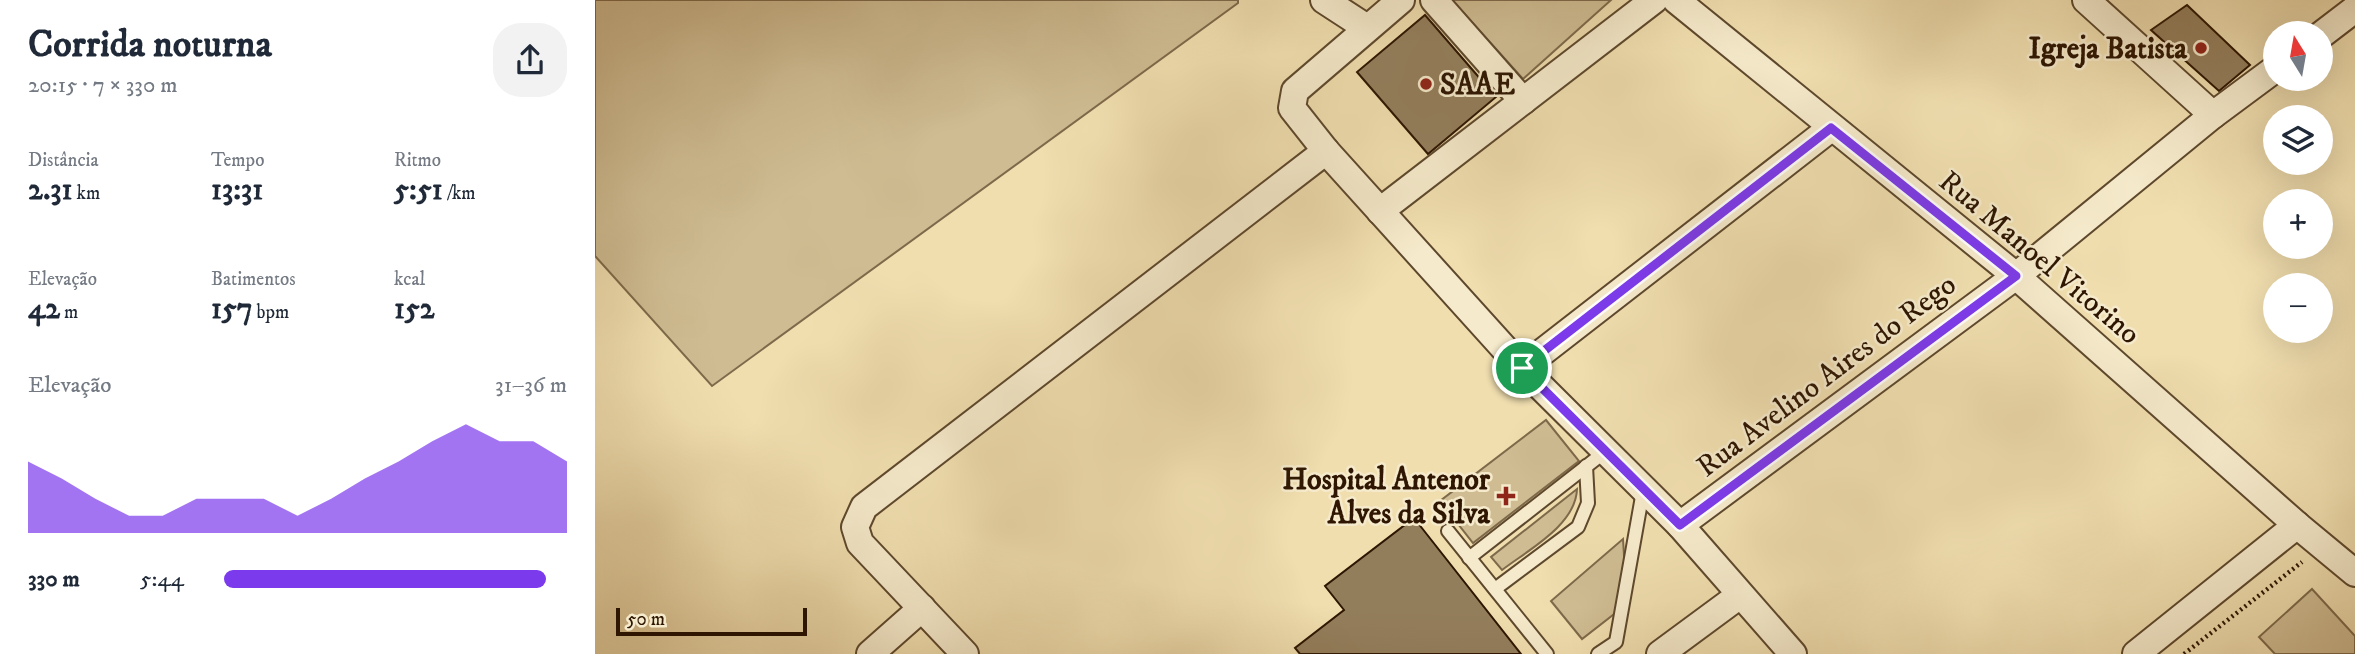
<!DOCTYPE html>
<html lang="pt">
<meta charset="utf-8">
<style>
body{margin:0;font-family:"IM FELL DW Pica",serif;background:#f2f2f3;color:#1f2937;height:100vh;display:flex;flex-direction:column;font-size:26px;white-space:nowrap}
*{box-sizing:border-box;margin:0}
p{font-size:23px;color:#747a83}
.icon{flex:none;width:38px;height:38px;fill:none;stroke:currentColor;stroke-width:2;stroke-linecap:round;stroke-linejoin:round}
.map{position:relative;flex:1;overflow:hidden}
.sheet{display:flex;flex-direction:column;background:#fff;width:595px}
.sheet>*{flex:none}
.needle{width:46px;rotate:349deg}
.controls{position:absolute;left:1668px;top:21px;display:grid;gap:14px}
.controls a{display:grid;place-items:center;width:70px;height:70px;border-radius:50%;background:#fff;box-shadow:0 7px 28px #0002;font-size:35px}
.scale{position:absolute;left:21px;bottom:18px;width:191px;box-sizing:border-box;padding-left:7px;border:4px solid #2e1602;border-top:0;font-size:19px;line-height:24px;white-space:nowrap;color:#2e1602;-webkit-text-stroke:5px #f5eacb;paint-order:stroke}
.pin{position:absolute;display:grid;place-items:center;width:60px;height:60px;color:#fff;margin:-30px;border:4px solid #fff;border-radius:50%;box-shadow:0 2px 7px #0007}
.round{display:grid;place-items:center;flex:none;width:74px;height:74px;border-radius:28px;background:#f2f2f3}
.overview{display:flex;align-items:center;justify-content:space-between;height:119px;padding:0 28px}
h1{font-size:38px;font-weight:700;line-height:52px}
.metrics{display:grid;grid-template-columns:repeat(3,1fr);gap:10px;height:119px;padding:7px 28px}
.metrics div{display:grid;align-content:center}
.metrics b{font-size:30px;font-weight:700}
.metrics small{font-size:19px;font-weight:400}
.metrics p{font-size:19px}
.chart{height:196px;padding:14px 28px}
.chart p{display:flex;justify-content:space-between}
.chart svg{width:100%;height:126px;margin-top:7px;fill:#7c3aed;opacity:.7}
ul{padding:0 28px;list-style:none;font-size:23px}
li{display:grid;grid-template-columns:112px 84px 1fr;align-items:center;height:52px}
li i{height:18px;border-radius:9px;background:#7c3aed}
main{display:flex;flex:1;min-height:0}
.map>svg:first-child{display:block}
.green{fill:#cfbc92;stroke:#7e694a;stroke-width:2}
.building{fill:#937e5c;stroke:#2e1602;stroke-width:2}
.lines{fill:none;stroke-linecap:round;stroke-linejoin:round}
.service-casing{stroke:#5e482d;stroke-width:16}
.minor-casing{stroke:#5e482d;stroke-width:30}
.path{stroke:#2e1602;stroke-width:4.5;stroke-dasharray:2 3.5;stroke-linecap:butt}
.service{stroke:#f5eacb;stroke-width:12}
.minor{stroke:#f5eacb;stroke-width:26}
.route-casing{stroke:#fff;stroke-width:14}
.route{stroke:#7c3aed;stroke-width:9}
.poi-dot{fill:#8f2418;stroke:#f5eacb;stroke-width:2.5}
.labels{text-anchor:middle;stroke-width:5;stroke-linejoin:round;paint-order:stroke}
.poi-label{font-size:30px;font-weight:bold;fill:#2e1602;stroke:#f5eacb;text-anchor:end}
.street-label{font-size:30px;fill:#2e1602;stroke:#f5eacb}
</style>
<main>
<section class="sheet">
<div class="overview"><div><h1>Corrida noturna</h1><p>20:15 · 7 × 330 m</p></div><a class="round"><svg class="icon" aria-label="share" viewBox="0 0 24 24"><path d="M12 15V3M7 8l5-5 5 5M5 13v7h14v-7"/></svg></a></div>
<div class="metrics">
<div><p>Distância</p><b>2.31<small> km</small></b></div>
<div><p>Tempo</p><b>13:31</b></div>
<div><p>Ritmo</p><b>5:51<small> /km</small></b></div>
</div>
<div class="metrics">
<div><p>Elevação</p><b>42<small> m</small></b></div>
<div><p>Batimentos</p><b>157<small> bpm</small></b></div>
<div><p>kcal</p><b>152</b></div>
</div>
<div class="chart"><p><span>Elevação</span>31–36 m</p>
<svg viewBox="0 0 160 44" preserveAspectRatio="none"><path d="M0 44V19L10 25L20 32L30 38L40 38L50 32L60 32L70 32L80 38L90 32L100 25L110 19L120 12L130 6L140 12L150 12L160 19V44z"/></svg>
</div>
<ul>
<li><b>330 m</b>5:44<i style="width:94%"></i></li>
</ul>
</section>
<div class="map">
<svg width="1760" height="654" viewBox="0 0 1760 654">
<rect width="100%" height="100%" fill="#f0deaf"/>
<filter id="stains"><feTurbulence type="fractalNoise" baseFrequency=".00286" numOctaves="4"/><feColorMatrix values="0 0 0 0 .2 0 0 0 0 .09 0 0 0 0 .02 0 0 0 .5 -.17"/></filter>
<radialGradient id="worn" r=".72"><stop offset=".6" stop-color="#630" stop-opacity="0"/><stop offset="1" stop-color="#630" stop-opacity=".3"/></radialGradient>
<g class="green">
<polygon points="0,0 643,0 643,3 117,386 0,256"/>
<polygon points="857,0 1016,0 928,79"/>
<polygon points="951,420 984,461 878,543 845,501"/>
<path d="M982,489C981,525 933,550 907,570L896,557Z"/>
<polygon points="1028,539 1032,604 987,639 956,601"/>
<polygon points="1717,589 1760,636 1760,654 1680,654 1664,637"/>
</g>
<g class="building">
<polygon points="1592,5 1655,65 1624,91 1556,30"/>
<polygon points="830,15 901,97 833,154 762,72"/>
<polygon points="819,518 926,654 705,654 700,648 749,610 730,586"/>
</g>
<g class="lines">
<g class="service-casing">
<g id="service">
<polyline points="853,531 952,654"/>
<polyline points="874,558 1011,451"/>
<polyline points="900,589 983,527 993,503 991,466"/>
<polyline points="1003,654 1021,642 1048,491"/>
</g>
</g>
<g class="minor-casing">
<g id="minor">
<polyline points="729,0 772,28"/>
<polyline points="806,0 700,91 697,108 731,151 927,368 1085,525 1198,654"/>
<polyline points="839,0 928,101"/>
<polyline points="1081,0 1421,276 1702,525 1760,573"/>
<polyline points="1491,0 1618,115"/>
<polyline points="1726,35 1760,9"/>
<polyline points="785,211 1059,0"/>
<polyline points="927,368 1236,128"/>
<polyline points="1085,525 1421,276 1618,115 1680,69"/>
<polyline points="275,654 327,608"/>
<polyline points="370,654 265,543 260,527 269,507 731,151"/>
<polyline points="1065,654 1145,595"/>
<polyline points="1541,654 1702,525"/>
</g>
</g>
<polyline class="path" points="1589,654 1707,562"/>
<use href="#service" class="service"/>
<use href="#minor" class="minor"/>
</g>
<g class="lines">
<g class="route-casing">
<polygon id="route" points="1236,128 1421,276 1085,525 927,368"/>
</g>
<use href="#route" class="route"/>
</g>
<g class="poi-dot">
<circle cx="1606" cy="48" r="7"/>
<circle cx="831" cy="84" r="7"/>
<path d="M907.5 485.5h7v7h7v7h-7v7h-7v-7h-7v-7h7z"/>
</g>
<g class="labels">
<g class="poi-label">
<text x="1592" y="58">Igreja Batista</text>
<text x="845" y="94" text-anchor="start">SAAE</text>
<text x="895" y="489">Hospital Antenor<tspan x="895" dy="34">Alves da Silva</tspan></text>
</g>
<g class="street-label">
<text transform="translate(1445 257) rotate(40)" y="10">Rua Manoel Vitorino</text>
<text transform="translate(1231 375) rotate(-37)" y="10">Rua Avelino Aires do Rego</text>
</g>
</g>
<rect width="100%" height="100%" filter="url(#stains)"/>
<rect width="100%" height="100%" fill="url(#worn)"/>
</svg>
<div class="controls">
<a><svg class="needle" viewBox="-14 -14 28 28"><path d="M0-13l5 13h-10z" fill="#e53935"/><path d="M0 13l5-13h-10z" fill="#747a83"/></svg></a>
<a><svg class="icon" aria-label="layers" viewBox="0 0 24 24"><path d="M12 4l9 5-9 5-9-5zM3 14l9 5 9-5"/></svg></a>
<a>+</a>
<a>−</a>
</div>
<div class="scale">50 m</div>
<div class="pin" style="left:927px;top:368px;background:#1e9e55"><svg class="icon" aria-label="arrive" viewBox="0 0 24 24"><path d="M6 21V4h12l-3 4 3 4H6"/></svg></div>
</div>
</main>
